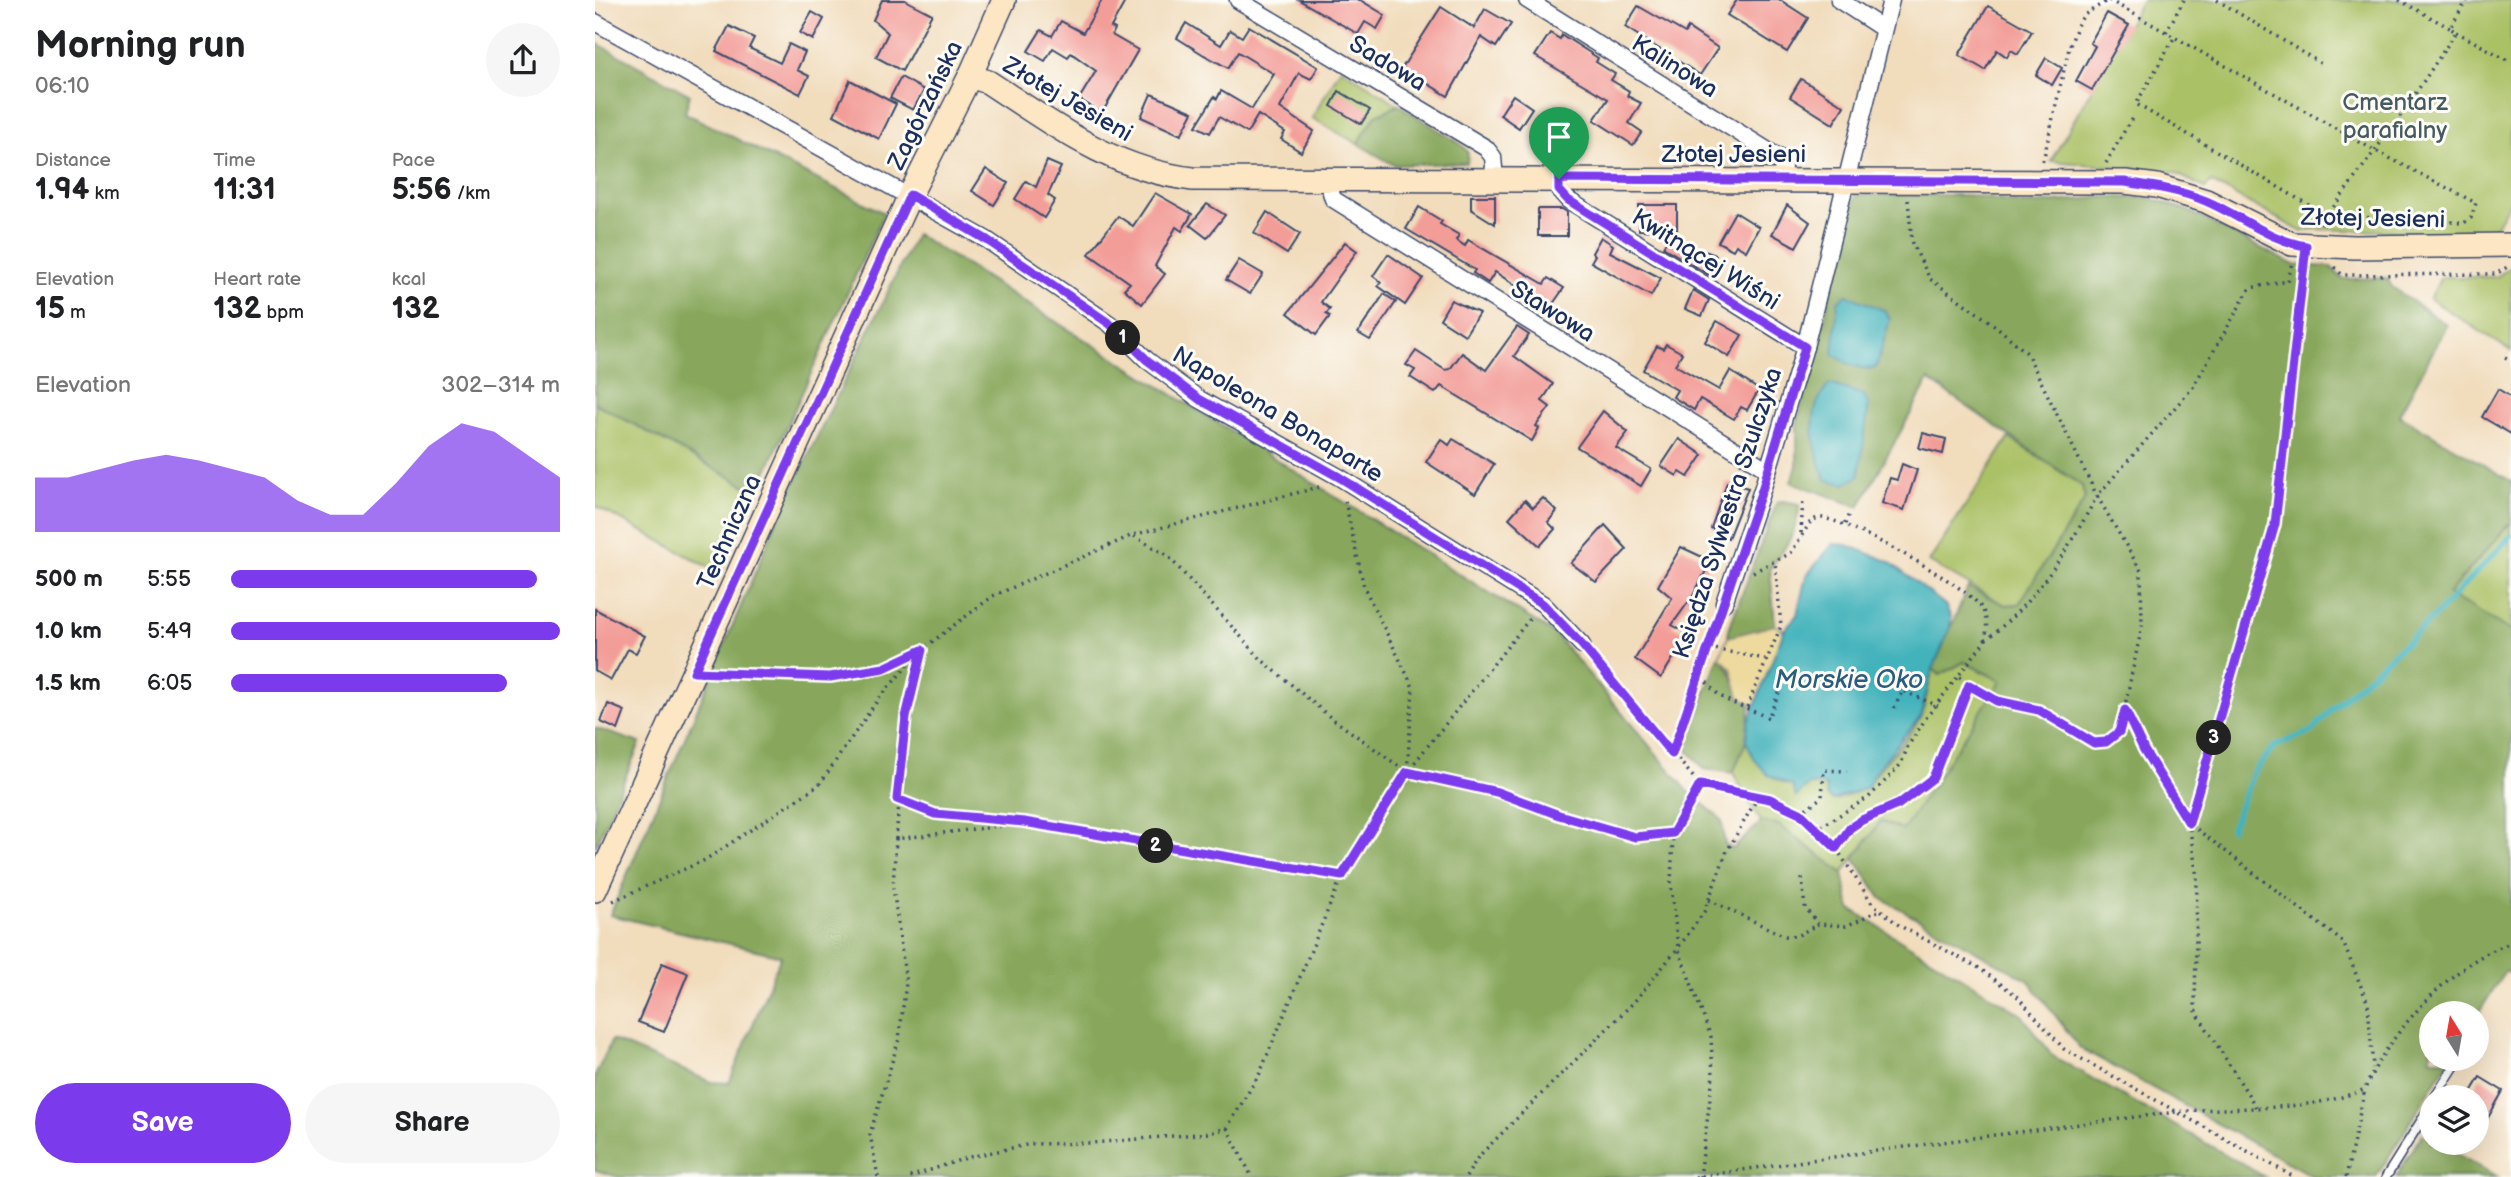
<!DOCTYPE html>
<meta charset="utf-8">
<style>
body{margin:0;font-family:"Balsamiq Sans",sans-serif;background:#f6f6f6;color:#202124;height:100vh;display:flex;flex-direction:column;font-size:26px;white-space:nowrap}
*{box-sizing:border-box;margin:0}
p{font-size:23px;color:#757577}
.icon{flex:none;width:38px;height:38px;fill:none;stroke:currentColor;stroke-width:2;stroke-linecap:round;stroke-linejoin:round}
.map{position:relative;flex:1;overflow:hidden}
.details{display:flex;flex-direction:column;background:#fff;width:595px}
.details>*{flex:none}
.needle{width:46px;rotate:349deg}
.buttons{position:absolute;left:1824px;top:1001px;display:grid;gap:14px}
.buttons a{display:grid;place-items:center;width:70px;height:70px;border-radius:50%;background:#fff;box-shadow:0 7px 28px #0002;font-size:35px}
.pin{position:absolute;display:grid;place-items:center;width:60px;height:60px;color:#fff;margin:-72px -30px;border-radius:50% 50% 50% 0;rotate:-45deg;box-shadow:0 0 7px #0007}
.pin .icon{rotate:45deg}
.km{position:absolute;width:35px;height:35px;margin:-18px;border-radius:50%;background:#222;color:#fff;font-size:19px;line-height:35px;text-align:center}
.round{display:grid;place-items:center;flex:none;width:74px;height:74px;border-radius:37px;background:#f6f6f6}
.headline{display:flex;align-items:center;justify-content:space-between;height:119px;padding:0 35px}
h1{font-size:38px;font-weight:700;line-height:52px}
.figures{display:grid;grid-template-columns:repeat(3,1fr);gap:10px;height:119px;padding:7px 35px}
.figures div{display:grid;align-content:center}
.figures b{font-size:30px;font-weight:700}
.figures small{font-size:19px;font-weight:400}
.figures p{font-size:19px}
.chart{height:196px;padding:14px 35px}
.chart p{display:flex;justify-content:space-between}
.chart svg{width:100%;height:126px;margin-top:7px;fill:#7c3aed;opacity:.7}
.action{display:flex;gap:14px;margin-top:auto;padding:14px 35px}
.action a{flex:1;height:80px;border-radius:42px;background:#7c3aed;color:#fff;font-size:28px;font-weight:700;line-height:80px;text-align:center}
.action a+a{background:#f6f6f6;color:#202124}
ul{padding:0 35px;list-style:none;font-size:23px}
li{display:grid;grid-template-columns:112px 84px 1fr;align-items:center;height:52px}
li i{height:18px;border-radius:9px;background:#7c3aed}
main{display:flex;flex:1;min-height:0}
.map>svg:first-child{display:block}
.green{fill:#abc166;stroke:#637862;stroke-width:2}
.forest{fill:#88a75b;stroke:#526b5c;stroke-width:2}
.sand{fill:#eeda9e;stroke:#84847e;stroke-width:2}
.water{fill:#42b2bb;stroke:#2e708c;stroke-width:2}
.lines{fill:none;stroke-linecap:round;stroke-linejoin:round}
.stream{stroke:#42b2bb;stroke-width:6}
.building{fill:#f39d99}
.lane-casing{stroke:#3b496c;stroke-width:11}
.street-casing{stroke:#3b496c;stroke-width:19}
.secondary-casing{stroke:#3b496c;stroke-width:26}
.path{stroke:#3b496c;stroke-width:3.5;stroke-dasharray:2 5;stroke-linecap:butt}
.lane{stroke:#fff;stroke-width:8}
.street{stroke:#fff;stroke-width:16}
.secondary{stroke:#fce6c4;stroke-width:23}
.route-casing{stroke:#fff;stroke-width:14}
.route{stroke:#7c3aed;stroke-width:9}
.labels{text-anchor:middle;stroke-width:6;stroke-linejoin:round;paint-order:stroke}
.street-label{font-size:24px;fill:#1b2f5e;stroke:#fdfcf7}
.park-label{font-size:24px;fill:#465b60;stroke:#fdfcf7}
.water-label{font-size:26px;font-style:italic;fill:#295d7f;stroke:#fdfcf7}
</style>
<main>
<section class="details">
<div class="headline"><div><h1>Morning run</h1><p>06:10</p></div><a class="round"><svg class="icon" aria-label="share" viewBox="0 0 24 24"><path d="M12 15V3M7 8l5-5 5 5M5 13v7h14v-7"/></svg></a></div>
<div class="figures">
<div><p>Distance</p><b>1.94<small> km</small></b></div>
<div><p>Time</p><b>11:31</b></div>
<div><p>Pace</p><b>5:56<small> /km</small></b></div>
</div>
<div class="figures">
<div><p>Elevation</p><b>15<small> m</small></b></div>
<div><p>Heart rate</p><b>132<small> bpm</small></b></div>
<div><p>kcal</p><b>132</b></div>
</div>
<div class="chart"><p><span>Elevation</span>302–314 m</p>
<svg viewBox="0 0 160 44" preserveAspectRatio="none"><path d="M0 44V25L10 25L20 22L30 19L40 17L50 19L60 22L70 25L80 33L90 38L100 38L110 27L120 14L130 6L140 9L150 17L160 25V44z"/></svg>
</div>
<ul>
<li><b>500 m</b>5:55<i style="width:93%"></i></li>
<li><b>1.0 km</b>5:49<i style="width:100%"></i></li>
<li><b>1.5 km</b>6:05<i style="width:84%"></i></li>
</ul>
<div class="action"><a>Save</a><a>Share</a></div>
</section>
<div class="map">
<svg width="1916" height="1177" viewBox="0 0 1916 1177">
<rect width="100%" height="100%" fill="#fdfcf7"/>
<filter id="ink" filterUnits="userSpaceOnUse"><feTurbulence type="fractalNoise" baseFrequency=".0143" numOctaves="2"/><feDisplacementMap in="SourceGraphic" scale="14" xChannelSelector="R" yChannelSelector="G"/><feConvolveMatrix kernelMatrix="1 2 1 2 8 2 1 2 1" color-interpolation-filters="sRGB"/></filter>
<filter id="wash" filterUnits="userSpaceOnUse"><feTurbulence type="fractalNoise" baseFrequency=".00686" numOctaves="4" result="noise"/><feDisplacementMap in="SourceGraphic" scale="28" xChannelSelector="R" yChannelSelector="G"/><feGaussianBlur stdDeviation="1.57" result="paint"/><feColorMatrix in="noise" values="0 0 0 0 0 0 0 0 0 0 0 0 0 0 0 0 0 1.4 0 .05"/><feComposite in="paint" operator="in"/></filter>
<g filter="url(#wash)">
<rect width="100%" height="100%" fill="#f1dcbc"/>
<g class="green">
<polygon points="1547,0 1916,0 1916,200 1896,234 1717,229 1707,232 1616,182 1610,188 1578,172 1456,161"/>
<polygon points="746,68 804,105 781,115 763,144 717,118"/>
<polygon points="1916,267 1916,351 1835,299 1846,277 1901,277"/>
<polygon points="0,403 162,492 125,573 0,506"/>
<polygon points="1414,438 1487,486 1490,499 1424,604 1410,605 1334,562"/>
<polygon points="1916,522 1916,631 1853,594"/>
<path d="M1369,662L1407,681L1308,831L1286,821L1248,873L1182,824L1166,822L1138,773L1151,741C1161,763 1174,780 1198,786L1201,797C1215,785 1208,783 1231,786L1237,800H1241L1272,788C1286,761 1312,744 1325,717C1332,703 1333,684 1338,669L1345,675Z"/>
</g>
<g class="forest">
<polygon points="0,42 95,95 90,113 289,213 162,492 0,403"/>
<polygon points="804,105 867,145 873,153 872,163 799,165 763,144 781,115"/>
<polygon points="1261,195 1373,195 1431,205 1509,197 1555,198 1592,210 1699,265 1736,267 1748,279 1792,278 1797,287 1852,325 1804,415 1916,481 1916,522 1853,594 1916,631 1916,974 1910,971 1881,1017 1881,1013 1836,1013 1836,1059 1855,1059 1781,1177 1719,1177 1485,1048 1434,981 1286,898 1259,858 1286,821 1308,830 1406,681 1369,662 1345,675 1338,669 1373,587 1410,605 1424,604 1490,499 1487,486 1334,380 1264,507 1196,482 1202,466 1202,425"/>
<polygon points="321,234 960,634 1092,790 1127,820 1130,845 1138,849 1166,822 1182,824 1248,873 1255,909 1426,1014 1458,1056 1670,1177 23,1177 0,1170 0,1076 17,1040 116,1082 134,1083 186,956 15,915 187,509"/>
<path d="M1188,501L1205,504C1202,531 1192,547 1175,568L1180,625L1133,637V631L1182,502Z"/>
<path d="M1124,657C1142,673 1137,691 1155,705L1151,741L1138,773L1109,769L1090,747Z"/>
<polygon points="0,728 45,743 0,848"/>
<polygon points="1827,1134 1836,1139 1836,1143 1842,1143 1903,1177 1801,1177"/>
</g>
<polygon class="sand" points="1180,625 1189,630 1160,707 1144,697 1136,668 1124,657 1133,637"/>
<g class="water">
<path d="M1252,295L1289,310L1295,319L1281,368C1265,371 1251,364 1238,354L1243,301Z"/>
<path d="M1235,384L1269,395L1274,405L1264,476L1250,484L1231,480C1219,449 1208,411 1235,384Z"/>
<path d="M1238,544L1252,545L1293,561L1350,605L1356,617L1355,628L1338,669L1325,717L1282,769L1272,788L1237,800L1232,796L1231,786C1209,783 1215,785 1201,797L1198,786L1173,775L1159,759L1151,741L1153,723L1189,630L1202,615L1211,576Z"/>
</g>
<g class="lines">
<polyline class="stream" points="1636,829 1659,771 1680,746 1717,731 1738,708 1836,620 1916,536"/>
</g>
<g id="blocks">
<g class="building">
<polygon points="287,0 310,0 337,14 307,71 281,57 293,33 278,20"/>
<polygon points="507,0 531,0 516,27 520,29 517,35 543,50 507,113 484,99 501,71 476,53 473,57 458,48 450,61 433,51 446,30 457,36 466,21 488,33"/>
<polygon points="704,0 765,0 790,15 782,29 770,22 763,34"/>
<polygon points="1142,0 1185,0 1213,18 1192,52 1132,15"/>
<polygon points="1043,6 1090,33 1093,28 1123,48 1105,75 1030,27"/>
<polygon points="1393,6 1437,31 1423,54 1416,50 1412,57 1402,50 1390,70 1364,55"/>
<polygon points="846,7 879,28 890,9 916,24 901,47 886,37 853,96 807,68"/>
<polygon points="217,12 229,19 218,40 205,33"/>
<polygon points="1512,13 1534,25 1497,90 1481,81 1500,46 1495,43"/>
<polygon points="591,23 626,45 635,30 647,37 654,26 723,67 716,79 704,73 685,108 719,131 706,152 686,139 690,132 663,115 652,133 624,117 615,133 601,126 619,97 622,99 626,91 657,109 679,74 643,52 633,68 609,55 582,38"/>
<polygon points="134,26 159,38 154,48 185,63 194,44 210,52 202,70 214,76 205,94 121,51"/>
<polygon points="955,33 965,39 967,35 1003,58 1001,62 1020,74 1016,80 1034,91 1032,96 1046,103 1034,123 1047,132 1038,145 999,120 1013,99 940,56"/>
<polygon points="1451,58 1467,68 1457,85 1441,75"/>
<polygon points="306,77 329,90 318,110 295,98"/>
<polygon points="1206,79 1249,106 1238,124 1195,97"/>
<polygon points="255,80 301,104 284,139 239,115"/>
<polygon points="744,91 775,110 766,124 736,106"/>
<polygon points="556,94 598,112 586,135 546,117"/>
<polygon points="918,95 937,108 924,128 905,115"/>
<rect x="946" y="126" width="32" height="25"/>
<polygon points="452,161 466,167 453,195 460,200 449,218 420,199 431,181 441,187"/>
<polygon points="391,169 413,183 399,205 377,191"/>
<polygon points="560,193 597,214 587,231 581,227 560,266 570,274 547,304 529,289 535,283 494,254 523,216 538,226"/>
<polygon points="876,196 900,196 900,224 876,209"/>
<polygon points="612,204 630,215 612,238 595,225"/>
<polygon points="1044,205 1082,205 1082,231 1044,230"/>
<polygon points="1192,205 1215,222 1201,247 1177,234"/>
<polygon points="824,207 847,221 845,224 864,235 861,240 870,246 873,240 949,284 953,278 969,288 955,308 900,272 893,283 878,273 880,270 811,229"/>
<polygon points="943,209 967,209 972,212 972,236 943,236"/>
<polygon points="672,212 705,234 692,254 659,233"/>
<polygon points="1140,212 1164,227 1151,251 1141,245 1138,250 1123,242"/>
<polygon points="1074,236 1106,253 1107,250 1121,255 1114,275 1068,247"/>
<polygon points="1006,237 1018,245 1015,252 1066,278 1056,296 996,262 1000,255 997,253"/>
<polygon points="750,242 762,251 726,302 735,309 731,314 735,316 721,335 693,313"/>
<polygon points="793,254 828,278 810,305 783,286 786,282 778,276"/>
<polygon points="644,260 668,274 655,294 631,280"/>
<polygon points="1098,290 1114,300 1107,316 1090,309"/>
<polygon points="789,294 801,302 775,340 763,333"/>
<polygon points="856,300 884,313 870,335 845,319"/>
<polygon points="1122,321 1147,335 1134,357 1110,342"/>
<polygon points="922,327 934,335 919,356 958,384 947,401 955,407 941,426 944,428 937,441 846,386 840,393 815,377 820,370 811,365 821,351 850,370 855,369 867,353 891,370"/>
<polygon points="1071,344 1087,353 1080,365 1124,390 1135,371 1164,390 1152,410 1146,407 1139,419 1105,399 1099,410 1078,397 1082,390 1048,370 1062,346 1068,349"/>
<polygon points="1903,389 1916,397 1916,434 1887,417"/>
<polygon points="1008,411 1033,432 1021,448 1056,469 1046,486 982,447"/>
<polygon points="1328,433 1351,439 1348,454 1324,448"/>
<polygon points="846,439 854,445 858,439 899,464 880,494 831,462"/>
<polygon points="1084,439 1108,455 1093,477 1085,472 1082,476 1066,466"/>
<polygon points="1307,464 1322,470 1309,510 1287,503 1295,478 1302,480"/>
<polygon points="1132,482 1153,488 1133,538 1116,528"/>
<polygon points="948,498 962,511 953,522 960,529 945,546 914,518 930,500 938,508"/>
<polygon points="1010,525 1032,549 1001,582 976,563"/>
<polygon points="1086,547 1116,561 1099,594 1077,625 1093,634 1066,678 1040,659 1077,598 1063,586"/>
<polygon points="0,609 50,636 41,653 33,649 16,680 0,671"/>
<polygon points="13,704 30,711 23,730 6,722"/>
<polygon points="67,963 93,973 69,1032 43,1022"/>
<polygon points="1885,1077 1908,1091 1881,1139 1881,1097 1873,1097"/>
</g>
</g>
</g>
<g filter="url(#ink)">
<use href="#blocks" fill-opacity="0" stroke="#3b496c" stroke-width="2"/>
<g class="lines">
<g class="lane-casing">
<g id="lane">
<polyline points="1840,1097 1864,1059"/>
<polyline points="1791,1177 1836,1105"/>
</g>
</g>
<g class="street-casing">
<g id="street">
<polyline points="643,0 891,148 898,157 900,179"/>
<polyline points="932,0 1183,157 1188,165 1187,180"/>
<polyline points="1244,0 1287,28"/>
<polyline points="0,22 392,240 515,324 552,360 604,399 744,477 948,604 987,645"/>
<polyline points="732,179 738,199 1173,470"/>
<polyline points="964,179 964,190 973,200 1210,347"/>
<polyline points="1129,603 1168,487 1210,347 1296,0"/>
</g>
</g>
<g class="secondary-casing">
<g id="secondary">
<path d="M375,76L393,82C459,125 518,170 598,179L1530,182L1562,186L1611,201L1697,244L1759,247L1916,245"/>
<polyline points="0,890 315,195 375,76 409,0"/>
</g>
</g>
<g class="path">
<polyline points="1514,0 1779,150 1881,203 1876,218 1869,223 1731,215 1541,104 1579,38"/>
<polyline points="1622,0 1725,63"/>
<polyline points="1804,0 1855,28"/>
<polyline points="1571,32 1589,0"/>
<polyline points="1861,32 1916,62"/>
<polyline points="1448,161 1474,48 1483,24 1489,15 1513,0"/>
<polyline points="1511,163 1537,118"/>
<path d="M1313,200L1317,243L1335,279L1402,327L1432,353L1502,496C1474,548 1439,605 1390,640"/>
<polyline points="1726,224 1809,111 1861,32 1855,28 1872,0"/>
<polyline points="1709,266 1680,524 1594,823 1748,942 1773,1004 1778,1068"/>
<polyline points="1740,267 1747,275 1901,274 1912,267"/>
<polyline points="1910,357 1916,360"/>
<polyline points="750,501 769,587 818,687 812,772"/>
<polyline points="1250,524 1255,511"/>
<polyline points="1206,533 1208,499"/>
<polyline points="539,536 573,556 667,660 735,717 812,772 902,792 964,815 1040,837 1078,833"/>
<path d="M1158,572L1196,553L1216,521C1222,518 1226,517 1232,519C1258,524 1376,587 1387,609C1393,618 1392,631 1390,641L1331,718L1313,746L1306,764L1291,780L1274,797L1222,829"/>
<polyline points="1114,648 1170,659"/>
<polyline points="997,658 1105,785 1164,795 1205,813 1241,848 1277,903 1305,926 1384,968 1422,996 1469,1049 1699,1177"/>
<path d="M1103,671C1128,707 1138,700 1173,718L1184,693"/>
<polyline points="120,673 235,677 289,668 326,650 398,596 538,535 724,487"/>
<polyline points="1364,677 1402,701 1444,710 1499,743 1512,742 1524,732 1529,710"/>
<polyline points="1152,707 1186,626 1180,561"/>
<polyline points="1299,708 1308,691 1343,706"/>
<polyline points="1077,754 1124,619"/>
<polyline points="302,799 340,814 420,822"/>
<polyline points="1205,813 1227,797 1229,770 1252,771"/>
<polyline points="428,822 747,876"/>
<polyline points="301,839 311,717 326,651"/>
<polyline points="1241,847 1255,828 1267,820 1304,804 1338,778 1374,685"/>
<polyline points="1207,878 1210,908 1223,924 1251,926 1285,910"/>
<polyline points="1114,900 1190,936 1202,936 1223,924"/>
<polyline points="18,901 110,860 224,785 282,701 325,651"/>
<polyline points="1661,1107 1600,1010 1602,877 1594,823 1549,749 1529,710 1547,626 1546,571 1502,496 1598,387 1655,288 1693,281 1697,262"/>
<polyline points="632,1128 657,1177"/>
<polyline points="283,1177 275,1134 304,1039 311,983 298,887 301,839 429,823"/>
<polyline points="315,1177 374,1157 436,1144 497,1143 614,1133 632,1128 665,1073 747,876 812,772 937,616"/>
<polyline points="871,1177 883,1157 1039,1002 1083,948 1109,912 1131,853 1164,795"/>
<path d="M1100,1177C1260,1153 1420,1132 1581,1112C1644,1105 1710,1114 1770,1089C1792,1035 1859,960 1916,943"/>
<polyline points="1105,1177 1118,1075 1116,1037 1083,948 1076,884 1078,833 1105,785"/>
<polyline points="1751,1177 1770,1089"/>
</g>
<use href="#lane" class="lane"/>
<use href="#street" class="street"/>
<use href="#secondary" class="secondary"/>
</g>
</g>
<g class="lines" filter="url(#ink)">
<g class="route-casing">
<path id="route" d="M964,179L1530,182C1557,186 1585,190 1611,201C1644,215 1674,240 1711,246L1680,524L1594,823L1549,750L1530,710L1524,732L1511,742L1499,743L1444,710L1402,701L1374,685L1338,778L1304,804L1267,820L1255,828L1241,848L1205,813L1175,799L1105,785L1078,833L1040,837L964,815L902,792L812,772L747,876L429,822L340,814L302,799L311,717L327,650L289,668L235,677L99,672L315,195L392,240L515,324L552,360L604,399L744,477L948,604L987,645L1077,754L1168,487L1210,347L973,200L964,190Z"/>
</g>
<use href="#route" class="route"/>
</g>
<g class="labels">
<g class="street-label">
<text transform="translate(793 63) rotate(31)" y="8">Sadowa</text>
<text transform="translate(1080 66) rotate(32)" y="8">Kalinowa</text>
<text transform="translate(473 99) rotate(30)" y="8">Złotej Jesieni</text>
<text transform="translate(330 105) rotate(-64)" y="8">Zagórzańska</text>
<text x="1139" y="162">Złotej Jesieni</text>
<text transform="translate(1778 218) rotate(1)" y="8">Złotej Jesieni</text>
<text transform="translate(1111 259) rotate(32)" y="8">Kwitnącej Wiśni</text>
<text transform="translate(958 311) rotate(32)" y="8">Stawowa</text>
<text transform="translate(683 414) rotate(31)" y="8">Napoleona Bonaparte</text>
<text transform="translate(1132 513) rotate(-72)" y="8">Księdza Sylwestra Szulczyka</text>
<text transform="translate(134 532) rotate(-66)" y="8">Techniczna</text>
</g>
<g class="park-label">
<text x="1800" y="110">Cmentarz<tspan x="1800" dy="28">parafialny</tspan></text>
</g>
<g class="water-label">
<text x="1254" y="688">Morskie Oko</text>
</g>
</g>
</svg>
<div class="buttons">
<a><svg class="needle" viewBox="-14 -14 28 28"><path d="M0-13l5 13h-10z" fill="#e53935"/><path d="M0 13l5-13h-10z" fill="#757577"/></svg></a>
<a><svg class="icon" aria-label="layers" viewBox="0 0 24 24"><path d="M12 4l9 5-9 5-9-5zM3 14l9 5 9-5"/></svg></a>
</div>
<div class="pin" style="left:964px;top:179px;background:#1e9e55"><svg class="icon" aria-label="arrive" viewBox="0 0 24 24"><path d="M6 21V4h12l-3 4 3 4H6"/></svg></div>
<b class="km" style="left:528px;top:338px">1</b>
<b class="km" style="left:561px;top:846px">2</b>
<b class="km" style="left:1619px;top:738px">3</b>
</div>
</main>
